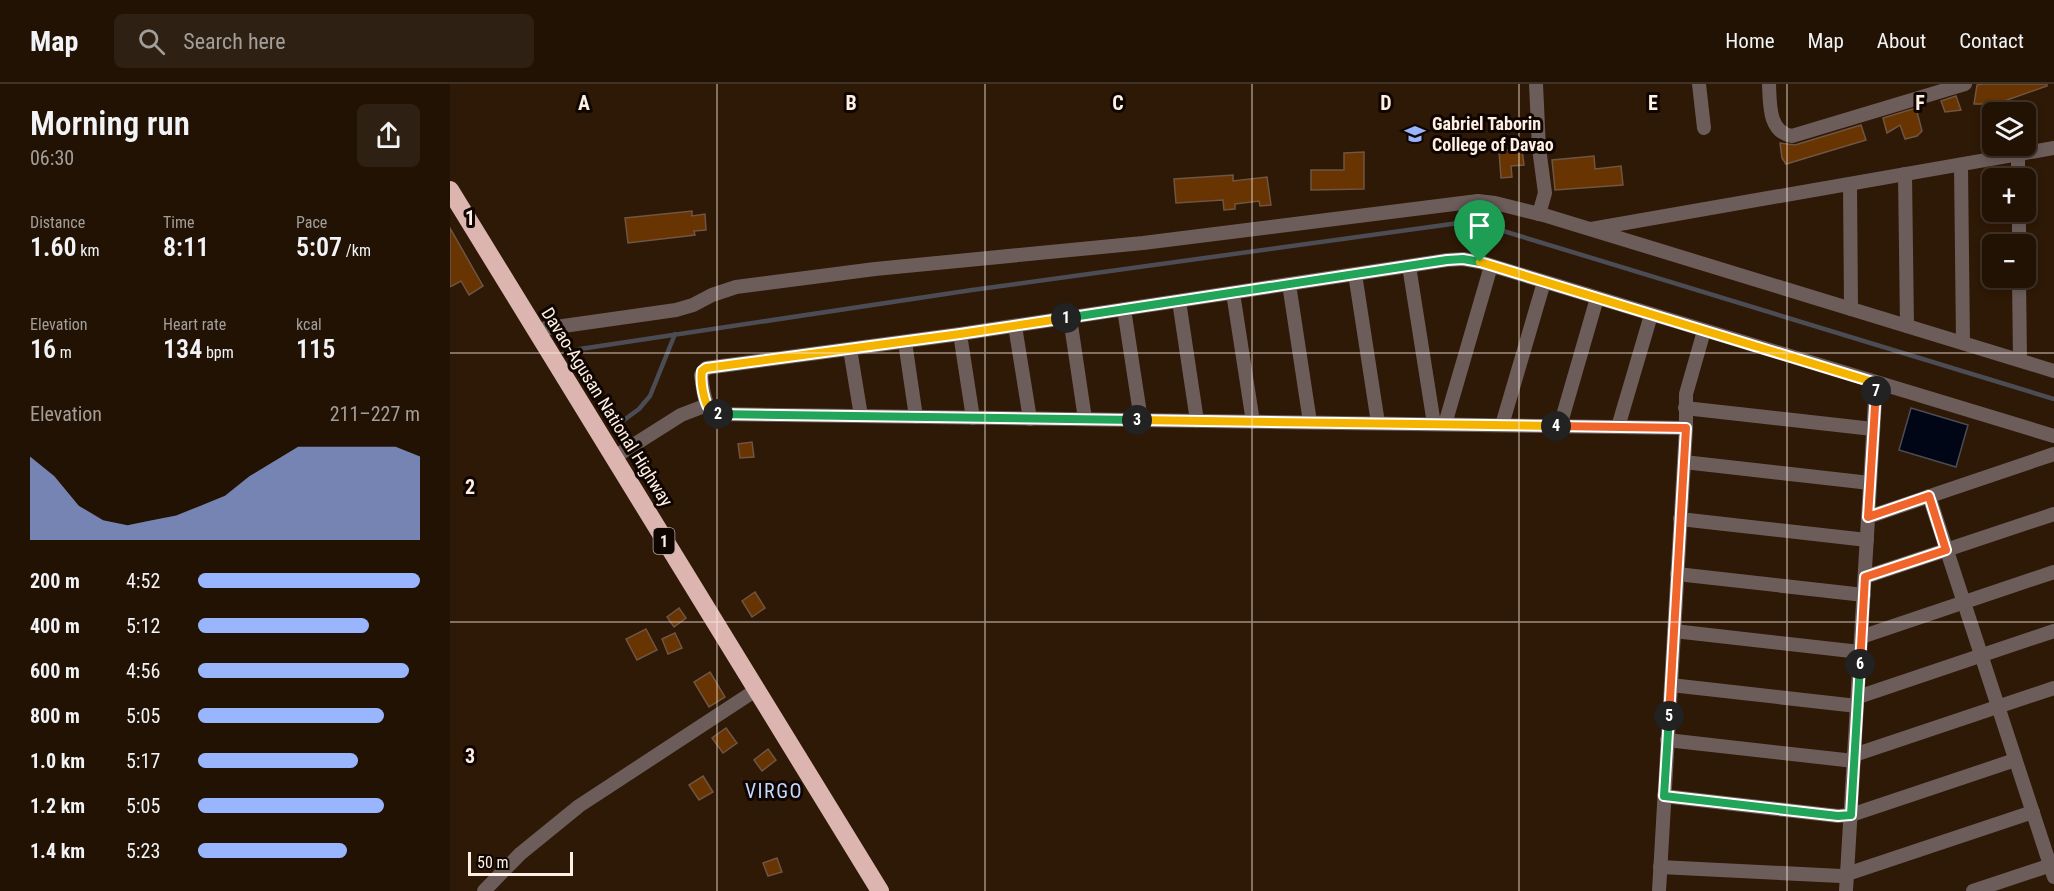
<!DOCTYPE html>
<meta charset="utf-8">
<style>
body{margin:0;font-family:"Roboto Condensed",sans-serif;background:#2e2013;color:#f1f3f6;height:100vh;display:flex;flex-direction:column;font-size:22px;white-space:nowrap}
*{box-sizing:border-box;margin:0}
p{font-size:20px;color:#a29e9a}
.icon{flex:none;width:33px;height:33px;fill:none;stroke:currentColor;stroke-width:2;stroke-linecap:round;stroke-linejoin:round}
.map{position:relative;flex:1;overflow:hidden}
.sheet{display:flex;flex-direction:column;background:#221204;width:450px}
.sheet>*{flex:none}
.buttons{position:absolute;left:1532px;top:18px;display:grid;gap:12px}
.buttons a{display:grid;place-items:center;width:54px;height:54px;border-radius:9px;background:#221204;box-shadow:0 3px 9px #0003,0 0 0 2px #3f3226;font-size:30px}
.scale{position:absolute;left:18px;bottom:15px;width:105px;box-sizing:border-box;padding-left:6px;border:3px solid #ffefe4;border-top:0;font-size:16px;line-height:21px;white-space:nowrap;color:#ffefe4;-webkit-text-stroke:4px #0f0602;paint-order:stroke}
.pin{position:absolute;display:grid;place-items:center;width:51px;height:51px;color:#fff;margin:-62px -26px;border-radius:50% 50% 50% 0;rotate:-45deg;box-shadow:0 0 6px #0007}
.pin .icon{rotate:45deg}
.km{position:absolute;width:30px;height:30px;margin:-15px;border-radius:50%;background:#222;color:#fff;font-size:16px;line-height:30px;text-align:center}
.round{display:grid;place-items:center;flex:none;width:63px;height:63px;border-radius:9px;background:#2e2013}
.summary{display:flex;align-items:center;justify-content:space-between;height:102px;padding:0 30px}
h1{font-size:33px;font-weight:600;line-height:45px}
.figures{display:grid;grid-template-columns:repeat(3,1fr);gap:9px;height:102px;padding:6px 30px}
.figures div{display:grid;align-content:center}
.figures b{font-size:26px;font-weight:600}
.figures small{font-size:16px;font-weight:400}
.figures p{font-size:16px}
.chart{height:168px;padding:12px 30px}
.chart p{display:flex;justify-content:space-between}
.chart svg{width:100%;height:108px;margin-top:6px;fill:#99b5fd;opacity:.7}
ul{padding:0 30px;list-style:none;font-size:20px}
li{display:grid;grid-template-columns:96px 72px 1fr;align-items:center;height:45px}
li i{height:15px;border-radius:8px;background:#99b5fd}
header{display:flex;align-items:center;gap:36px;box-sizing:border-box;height:84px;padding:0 30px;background:#221204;border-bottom:2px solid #3f3226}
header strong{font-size:28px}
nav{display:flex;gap:33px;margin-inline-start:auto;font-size:21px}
.search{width:420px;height:54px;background:#2e2013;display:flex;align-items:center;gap:15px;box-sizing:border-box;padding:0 21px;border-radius:9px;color:#a29e9a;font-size:22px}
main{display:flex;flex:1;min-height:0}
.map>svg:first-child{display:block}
.water{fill:#000616;stroke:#4c4c54;stroke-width:1.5}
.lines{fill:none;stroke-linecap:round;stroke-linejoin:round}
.stream{stroke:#4c4c54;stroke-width:4.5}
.building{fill:#683401;stroke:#6f5542;stroke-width:1.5}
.street{stroke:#6c5d5a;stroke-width:14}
.highway{stroke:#dcb5b0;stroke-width:18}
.split-1-casing{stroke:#fff;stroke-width:12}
.split-2-casing{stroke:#fff;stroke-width:12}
.split-3-casing{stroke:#fff;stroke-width:12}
.split-4-casing{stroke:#fff;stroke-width:12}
.split-5-casing{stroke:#fff;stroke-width:12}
.split-6-casing{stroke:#fff;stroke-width:12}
.split-7-casing{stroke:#fff;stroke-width:12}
.split-8-casing{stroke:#fff;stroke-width:12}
.split-1{stroke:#22a559;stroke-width:8}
.split-2{stroke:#f5b400;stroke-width:8}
.split-3{stroke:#22a559;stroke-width:8}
.split-4{stroke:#f5b400;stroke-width:8}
.split-5{stroke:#f0652b;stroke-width:8}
.split-6{stroke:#22a559;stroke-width:8}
.split-7{stroke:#f0652b;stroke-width:8}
.split-8{stroke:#f5b400;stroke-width:8}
.grid{fill:none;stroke:#ffefe4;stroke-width:1.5;stroke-opacity:0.55}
.labels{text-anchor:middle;stroke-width:6;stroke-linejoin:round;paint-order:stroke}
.shield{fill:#0f0602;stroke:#b7a9a0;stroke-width:1.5}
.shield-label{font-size:16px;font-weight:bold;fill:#ffefe4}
.poi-label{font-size:18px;font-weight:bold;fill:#ffefe4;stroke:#0f0602;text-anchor:start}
.street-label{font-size:18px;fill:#ffefe4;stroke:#0f0602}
.neighbourhood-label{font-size:20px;letter-spacing:1.5px;fill:#c5d6ff;stroke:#0f0602}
.grid-label{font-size:20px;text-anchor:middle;font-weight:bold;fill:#ffefe4;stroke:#0f0602;stroke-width:6;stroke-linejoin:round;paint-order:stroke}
</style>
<header>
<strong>Map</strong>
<div class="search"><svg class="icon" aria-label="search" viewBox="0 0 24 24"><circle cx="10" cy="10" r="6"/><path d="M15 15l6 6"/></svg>Search here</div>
<nav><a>Home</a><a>Map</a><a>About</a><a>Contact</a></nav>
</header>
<main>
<section class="sheet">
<div class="summary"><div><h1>Morning run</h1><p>06:30</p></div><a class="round"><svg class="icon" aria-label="share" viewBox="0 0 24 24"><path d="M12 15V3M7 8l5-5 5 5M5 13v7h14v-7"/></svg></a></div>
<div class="figures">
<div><p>Distance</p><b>1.60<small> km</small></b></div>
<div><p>Time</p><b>8:11</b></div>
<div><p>Pace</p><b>5:07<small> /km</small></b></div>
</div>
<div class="figures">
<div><p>Elevation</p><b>16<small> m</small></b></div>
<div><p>Heart rate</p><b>134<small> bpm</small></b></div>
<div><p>kcal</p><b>115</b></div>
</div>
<div class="chart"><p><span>Elevation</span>211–227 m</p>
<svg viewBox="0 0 160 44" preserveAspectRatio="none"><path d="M0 44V10L10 18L20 30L30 36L40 38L50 36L60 34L70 30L80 26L90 18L100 12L110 6L120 6L130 6L140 6L150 6L160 10V44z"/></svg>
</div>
<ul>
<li><b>200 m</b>4:52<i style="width:100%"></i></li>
<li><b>400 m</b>5:12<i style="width:77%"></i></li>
<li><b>600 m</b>4:56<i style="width:95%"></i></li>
<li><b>800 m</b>5:05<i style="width:84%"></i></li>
<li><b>1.0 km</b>5:17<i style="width:72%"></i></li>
<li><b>1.2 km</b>5:05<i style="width:84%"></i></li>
<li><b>1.4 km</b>5:23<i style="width:67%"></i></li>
</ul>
</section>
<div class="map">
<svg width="1604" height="807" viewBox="0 0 1604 807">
<rect width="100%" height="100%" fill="#2e1806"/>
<polygon class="water" points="1461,324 1518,341 1506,383 1449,366"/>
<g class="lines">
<g class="stream">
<polyline points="130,265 522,206 1016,138 1037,142 1604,315"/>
<polyline points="174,336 189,325 200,312 225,250"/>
</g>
</g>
<g class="building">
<polygon points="1533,0 1597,0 1597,2 1557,16 1558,19 1546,22 1544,18 1534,20 1524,20 1527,1"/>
<polygon points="1506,12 1511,26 1495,28 1491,17"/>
<polygon points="1466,24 1472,47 1467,52 1455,55 1450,41 1437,49 1433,34"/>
<polygon points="1411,41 1416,56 1336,80 1332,74 1330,59 1345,61"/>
<polygon points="1072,65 1074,81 1061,82 1062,93 1051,94 1049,67"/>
<polygon points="914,68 914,105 861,106 861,86 894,86 894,69"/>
<polygon points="1144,72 1145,85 1171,82 1173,101 1105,106 1102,76"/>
<polygon points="783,91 783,97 817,93 821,121 810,122 809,117 785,120 785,125 774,126 773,116 726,119 724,95"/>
<polygon points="242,127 242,132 255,130 256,146 244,147 245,151 178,159 175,134"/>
<polygon points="0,144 33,202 19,211 11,197 0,203"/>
<polygon points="302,358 304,373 290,374 288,360"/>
<polygon points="305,508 315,524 302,533 292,517"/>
<polygon points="229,524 236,534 224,543 217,533"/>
<polygon points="196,545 207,566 187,576 176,555"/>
<polygon points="225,549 232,564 218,570 212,555"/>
<polygon points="260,588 275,613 259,623 244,598"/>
<polygon points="276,644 287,659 273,669 262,654"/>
<polygon points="318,665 326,676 312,687 304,676"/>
<polygon points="253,692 263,708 249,716 239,701"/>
<polygon points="327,774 332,788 318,792 313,779"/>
</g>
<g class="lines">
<g class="street">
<polyline points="1086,0 1089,64 1095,109 1089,130"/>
<polyline points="1249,0 1254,44"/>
<path d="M1319,0C1320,19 1318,48 1342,52L1515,0"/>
<polyline points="1568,71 1568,94"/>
<polyline points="1511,81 1513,259"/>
<polyline points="1455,90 1457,242"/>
<polyline points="1400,100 1401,225"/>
<polyline points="1569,128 1569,160"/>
<polyline points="1141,145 1604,64"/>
<polyline points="959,182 984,340"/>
<polyline points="905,190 928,339"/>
<polyline points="1569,194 1570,276"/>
<polyline points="839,200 860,338"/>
<polyline points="783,209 803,338"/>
<polyline points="729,217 747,337"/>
<polyline points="674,225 691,336"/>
<polyline points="620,234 635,335"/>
<polyline points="565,242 580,335"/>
<polyline points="85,246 226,226 243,221 262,211 286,203 425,185 693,159 1028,117 1045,119 1097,132 1604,287"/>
<polyline points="510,250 523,334"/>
<polyline points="455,258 466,333"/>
<polyline points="400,265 411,332"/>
<polyline points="1235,324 1423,345"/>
<polyline points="995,340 1041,182"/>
<polyline points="1052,341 1094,198"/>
<polyline points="1110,342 1147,214"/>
<polyline points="1168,343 1201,231"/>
<path d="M1236,344L267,330C254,327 253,303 251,291L256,284L510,250L997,176L1013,175L1030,178L1604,352"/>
<polyline points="163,374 231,331 257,321"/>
<polyline points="1234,378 1420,399"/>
<polyline points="1479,412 1604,793"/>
<polyline points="1418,433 1604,370"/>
<polyline points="1230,435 1417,456"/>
<polyline points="1227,490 1414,511"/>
<polyline points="1415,493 1604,430"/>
<polyline points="1224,547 1410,568"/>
<polyline points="1411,553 1604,488"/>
<polyline points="1221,601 1407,622"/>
<polyline points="1408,613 1604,547"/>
<polyline points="1217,656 1404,677"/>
<polyline points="1404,671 1604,604"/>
<polyline points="1214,712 1388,732 1401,731 1565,676"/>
<polyline points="1210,783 1391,792 1583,728"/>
<polyline points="34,807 70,770 129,722 306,606"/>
<polyline points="1209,807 1236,344 1236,310 1254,247"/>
<polyline points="1396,807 1426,299"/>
<polyline points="1523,807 1604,780"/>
</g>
<polyline class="highway" points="0,106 430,807"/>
</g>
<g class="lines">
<g class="split-1-casing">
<polyline id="split-1" points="616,234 997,176 1013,175 1030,178"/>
</g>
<g class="split-2-casing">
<path id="split-2" d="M268,330L261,328C254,319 250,298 252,287L256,284L510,250L616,234"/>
</g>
<g class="split-3-casing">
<polyline id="split-3" points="268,330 687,336"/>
</g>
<g class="split-4-casing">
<polyline id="split-4" points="687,336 1106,342"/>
</g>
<g class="split-5-casing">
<polyline id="split-5" points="1106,342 1236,344 1219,632"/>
</g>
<g class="split-6-casing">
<polyline id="split-6" points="1219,632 1214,712 1388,732 1401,731 1410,580"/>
</g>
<g class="split-7-casing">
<polyline id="split-7" points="1410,580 1415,493 1496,466 1479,412 1418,433 1426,307"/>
</g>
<g class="split-8-casing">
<polyline id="split-8" points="1030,178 1426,299 1426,307"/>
</g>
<use href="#split-1" class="split-1"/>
<use href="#split-2" class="split-2"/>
<use href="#split-3" class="split-3"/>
<use href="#split-4" class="split-4"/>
<use href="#split-5" class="split-5"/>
<use href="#split-6" class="split-6"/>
<use href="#split-7" class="split-7"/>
<use href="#split-8" class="split-8"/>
</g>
<path class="grid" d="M267,0V807M535,0V807M802,0V807M1069,0V807M1337,0V807M0,269H1604M0,538H1604"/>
<defs>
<g id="university-bare" transform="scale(1.62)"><path d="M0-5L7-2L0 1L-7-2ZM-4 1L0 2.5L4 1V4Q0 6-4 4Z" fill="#99b5fd" stroke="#0f0602" stroke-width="2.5" paint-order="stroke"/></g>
</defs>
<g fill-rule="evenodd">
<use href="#university-bare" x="965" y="50"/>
</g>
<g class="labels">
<rect class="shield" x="203.5" y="444" width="21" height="26" rx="4.5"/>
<g class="shield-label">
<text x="214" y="463">1</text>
</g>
<g class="poi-label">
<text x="982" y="46">Gabriel Taborin<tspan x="982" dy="21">College of Davao</tspan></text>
</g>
<g class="street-label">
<text transform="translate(157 323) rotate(58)" y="6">Davao-Agusan National Highway</text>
</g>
<g class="neighbourhood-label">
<text x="324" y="714">VIRGO</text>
</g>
</g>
<g class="grid-label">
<text x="134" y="26">A</text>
<text x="401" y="26">B</text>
<text x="668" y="26">C</text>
<text x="936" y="26">D</text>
<text x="1203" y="26">E</text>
<text x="1470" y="26">F</text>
<text x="20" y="141">1</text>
<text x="20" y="410">2</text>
<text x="20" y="679">3</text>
</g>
</svg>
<div class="buttons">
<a><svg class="icon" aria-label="layers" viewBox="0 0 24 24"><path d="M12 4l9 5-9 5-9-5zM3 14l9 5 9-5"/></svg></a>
<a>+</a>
<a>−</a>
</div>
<div class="scale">50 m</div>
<div class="pin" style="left:1030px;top:178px;background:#1e9e55"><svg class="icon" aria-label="arrive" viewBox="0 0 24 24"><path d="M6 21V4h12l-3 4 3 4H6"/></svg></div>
<b class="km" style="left:616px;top:234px">1</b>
<b class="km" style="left:268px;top:330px">2</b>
<b class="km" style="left:687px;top:336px">3</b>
<b class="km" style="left:1106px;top:342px">4</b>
<b class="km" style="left:1219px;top:632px">5</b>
<b class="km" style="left:1410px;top:580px">6</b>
<b class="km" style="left:1426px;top:307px">7</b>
</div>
</main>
